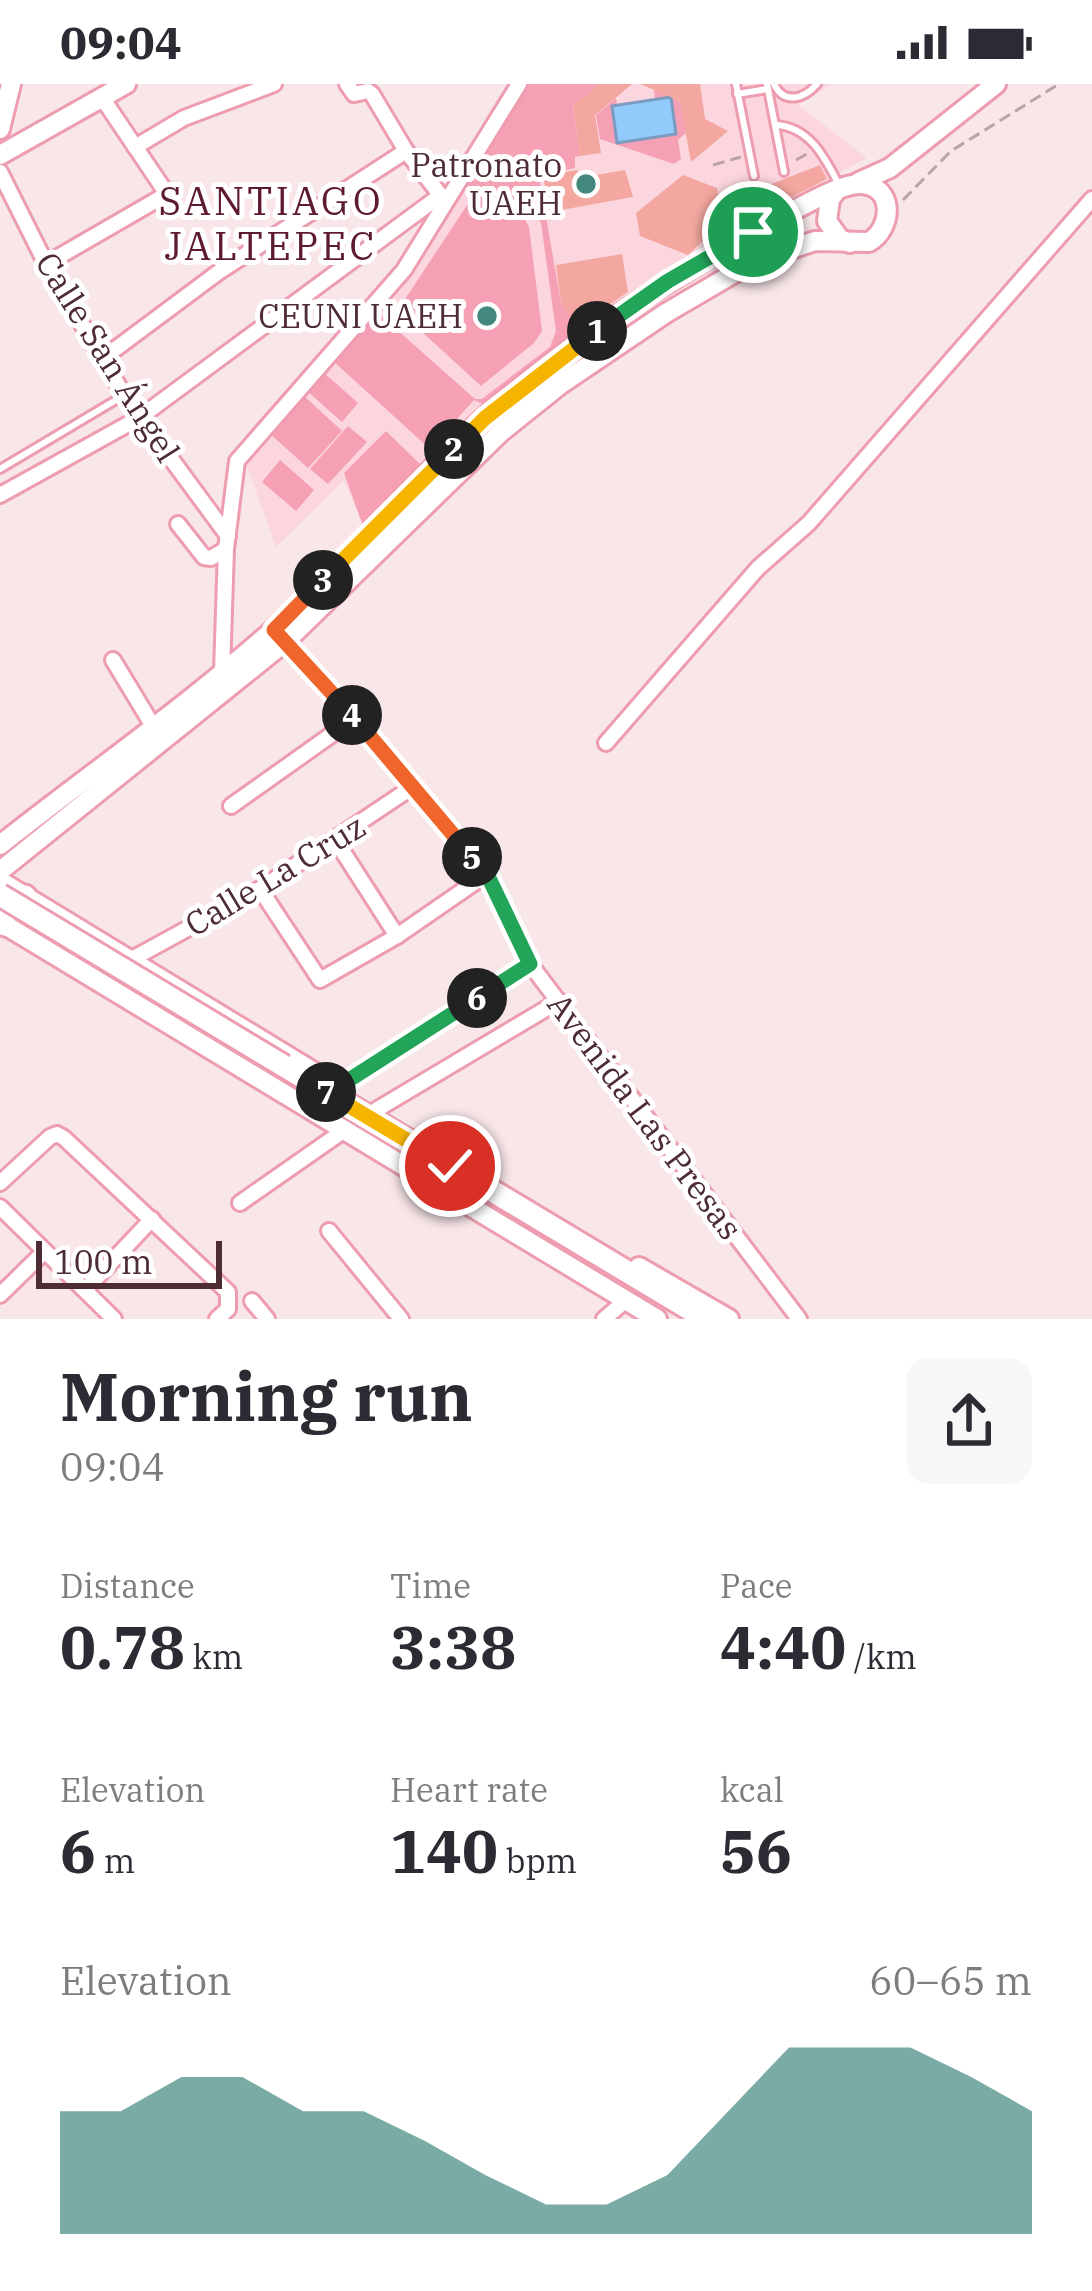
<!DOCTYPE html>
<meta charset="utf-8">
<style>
body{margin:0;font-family:"IBM Plex Serif",serif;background:#f7f7f7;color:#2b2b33;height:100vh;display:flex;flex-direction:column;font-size:45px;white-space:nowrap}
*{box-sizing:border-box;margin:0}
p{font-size:39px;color:#7c7c81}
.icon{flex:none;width:66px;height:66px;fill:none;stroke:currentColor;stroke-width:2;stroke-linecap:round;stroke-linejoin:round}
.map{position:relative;height:1235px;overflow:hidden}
.side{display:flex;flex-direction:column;background:#fff;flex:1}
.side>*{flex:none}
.scale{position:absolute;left:36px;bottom:30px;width:186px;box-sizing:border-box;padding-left:12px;border:6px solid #4d2c34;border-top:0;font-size:33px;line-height:42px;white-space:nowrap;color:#4d2c34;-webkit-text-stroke:9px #fff;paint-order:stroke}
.pin{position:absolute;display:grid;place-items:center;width:102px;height:102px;color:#fff;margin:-51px;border:6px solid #fff;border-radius:50%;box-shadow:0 3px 12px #0007}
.km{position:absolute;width:60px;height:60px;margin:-30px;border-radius:50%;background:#222;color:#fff;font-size:33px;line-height:60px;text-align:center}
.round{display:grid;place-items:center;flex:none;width:126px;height:126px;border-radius:24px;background:#f7f7f7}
.summary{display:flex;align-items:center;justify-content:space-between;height:204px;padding:0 60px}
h1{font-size:66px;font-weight:700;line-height:90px}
.metrics{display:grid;grid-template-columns:repeat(3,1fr);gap:18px;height:204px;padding:12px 60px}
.metrics div{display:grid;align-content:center}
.metrics b{font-size:60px;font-weight:700}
.metrics small{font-size:33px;font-weight:400}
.metrics p{font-size:33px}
.chart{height:336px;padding:24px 60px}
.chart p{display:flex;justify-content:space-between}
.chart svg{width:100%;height:216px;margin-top:12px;fill:#42887f;opacity:.7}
.status{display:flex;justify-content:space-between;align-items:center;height:84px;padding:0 60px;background:#fff;direction:ltr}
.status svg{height:33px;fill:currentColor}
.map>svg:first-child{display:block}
.built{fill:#fcd6de}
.green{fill:#f5a0b4}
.water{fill:#91cbfc;stroke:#7d9bc0;stroke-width:3}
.building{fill:#f3a7a0}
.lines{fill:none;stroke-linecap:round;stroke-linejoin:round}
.lane-casing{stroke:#ed9daf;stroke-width:12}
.street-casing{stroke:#ed9daf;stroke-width:20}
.secondary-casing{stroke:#ed9daf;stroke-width:24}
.primary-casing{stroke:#ed9daf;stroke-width:27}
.path{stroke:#bba3a8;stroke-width:3;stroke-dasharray:12 6;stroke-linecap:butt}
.lane{stroke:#fff;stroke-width:6}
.street{stroke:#fff;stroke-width:14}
.secondary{stroke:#fff;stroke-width:18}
.primary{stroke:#fff;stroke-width:21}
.primary-bridge-casing{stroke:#ed9daf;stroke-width:27;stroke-linecap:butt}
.primary-bridge{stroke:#fff;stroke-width:21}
.split-1-casing{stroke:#fff;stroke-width:24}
.split-2-casing{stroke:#fff;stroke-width:24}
.split-3-casing{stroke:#fff;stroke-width:24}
.split-4-casing{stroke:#fff;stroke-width:24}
.split-5-casing{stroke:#fff;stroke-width:24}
.split-6-casing{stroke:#fff;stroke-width:24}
.split-7-casing{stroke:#fff;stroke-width:24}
.split-8-casing{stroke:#fff;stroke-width:24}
.split-1{stroke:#22a559;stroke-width:15}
.split-2{stroke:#f5b400;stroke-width:15}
.split-3{stroke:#f5b400;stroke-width:15}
.split-4{stroke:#f0652b;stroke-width:15}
.split-5{stroke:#f0652b;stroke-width:15}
.split-6{stroke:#22a559;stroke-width:15}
.split-7{stroke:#22a559;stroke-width:15}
.split-8{stroke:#f5b400;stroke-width:15}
.poi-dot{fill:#42887f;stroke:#fff;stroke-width:4.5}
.labels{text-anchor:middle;stroke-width:10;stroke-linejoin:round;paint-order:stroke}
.poi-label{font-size:33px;fill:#4d2c34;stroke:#fff;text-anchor:end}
.street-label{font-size:33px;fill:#4d2c34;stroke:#fff}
.quarter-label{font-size:39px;letter-spacing:3px;fill:#5e1b30;stroke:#fff}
</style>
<div class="status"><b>09:04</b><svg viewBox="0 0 49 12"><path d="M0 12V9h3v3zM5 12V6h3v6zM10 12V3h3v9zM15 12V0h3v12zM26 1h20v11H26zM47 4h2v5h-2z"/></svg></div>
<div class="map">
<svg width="1092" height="1235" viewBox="0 0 1092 1235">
<rect width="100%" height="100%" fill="#f8e6e9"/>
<polygon class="built" points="527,0 833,0 798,21 867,74 741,139 565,260 488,322 363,442 344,396 276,463 244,374 404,190"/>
<g class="green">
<polygon points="527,0 600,0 573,21 580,72 575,73 575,84 539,92 561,219 583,248 488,322 474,316 430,365 333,277 377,228 475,315 482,315 550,263 556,247 541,139 536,131 487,103 467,107 462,104"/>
<polygon points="654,6 680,17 686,49 678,56 681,75 674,80 600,55 596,31 616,14 617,21 612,22 675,50 671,14 655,15"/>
<polygon points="479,112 524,134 529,143 542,247 534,259 481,302 398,226 471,115"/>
<polygon points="322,287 358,319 342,338 306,306"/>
<polygon points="303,311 342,347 308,384 269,349"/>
<polygon points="348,342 367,358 328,400 310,385"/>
<polygon points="386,347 423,383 363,442 344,389"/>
<polygon points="280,376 314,406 296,427 262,398"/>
</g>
<polygon class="water" points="671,13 676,50 617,59 612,22"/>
<g class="building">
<polygon points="600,0 632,0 595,31 601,69 580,72 573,21"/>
<polygon points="640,0 700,0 705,35 728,47 691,78 680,17"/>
<polygon points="820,81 827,95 755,132 723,138 688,171 640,152 636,129 683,91 717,104 720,122 742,118 769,101"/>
<polygon points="577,86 579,94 625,86 633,113 550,128 543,92"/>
<polygon points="622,170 628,208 578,242 561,219 556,181"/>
</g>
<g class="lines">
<g class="lane-casing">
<g id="lane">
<polyline points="736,0 754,92"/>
<polyline points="767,0 784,88"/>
<path d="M774,0C784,21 804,15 817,0"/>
<polyline points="737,10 768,5"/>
<path d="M776,41C810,43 825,74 839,101"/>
<polyline points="0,385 121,313"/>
</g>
</g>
<g class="street-casing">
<g id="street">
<polyline points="347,0 354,10 368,7 372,10 406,67 445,117"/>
<polyline points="135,63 184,34 274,0"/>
<polyline points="0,88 46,180 124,311 228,452"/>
<polyline points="46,180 167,110 103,15"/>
<polyline points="102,275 220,187 406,67"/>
<polyline points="0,411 139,334 441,111"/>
<polyline points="178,440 204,473 211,474 226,465"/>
<polyline points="281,554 414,702 487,790 530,880 799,1235"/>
<polyline points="113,576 153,642"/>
<polyline points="222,588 226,465 237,377 404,186 519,0"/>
<polyline points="606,659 758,484 809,439 1092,115"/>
<polyline points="231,722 355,634"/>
<polyline points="336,757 397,852"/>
<polyline points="260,805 320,896 397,852 487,790"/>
<polyline points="132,875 260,805 414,702"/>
<polyline points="338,1003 530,880"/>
<polyline points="376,1026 559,917"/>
<polyline points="0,1099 50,1053 57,1050 64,1054 228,1208 228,1225 217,1235"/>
<polyline points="240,1119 346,1045"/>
<polyline points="0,1123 114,1235"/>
<polyline points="329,1147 401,1235"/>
<polyline points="85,1206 152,1135"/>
<polyline points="0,1211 44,1168"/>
<polyline points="252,1217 267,1235"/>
<polyline points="604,1235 625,1217"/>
</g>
</g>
<g class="secondary-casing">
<g id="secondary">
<polyline points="0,45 11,0"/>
<polyline points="0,71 126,0"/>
<polyline points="859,98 890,84 996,0"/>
<polyline points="836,107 830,115 827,137 840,155 850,159"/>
<path d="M0,761C90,690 186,623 272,547C347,481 410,401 484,334C572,255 674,192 778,135C797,125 840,99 861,100C895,102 893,144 869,158L815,157L755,177L666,229L561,300L501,348L285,558L0,787"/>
<polyline points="0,797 317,990"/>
<polyline points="0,838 657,1235"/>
<polyline points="639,1183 729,1235"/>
</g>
</g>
<g class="primary-casing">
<g id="primary">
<polyline points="5,841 0,828 5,817 25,812"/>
<polyline points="284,982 706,1235"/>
<polyline points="316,1013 323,1031"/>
</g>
</g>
<g class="path">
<polyline points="796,76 807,70"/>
<polyline points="713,81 741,73"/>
<polyline points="903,116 951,67 1059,0"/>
</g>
<use href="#lane" class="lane"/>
<use href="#street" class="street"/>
<use href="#secondary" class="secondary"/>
<use href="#primary" class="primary"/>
<g class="primary-bridge-casing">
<polyline id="primary-bridge" points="0,811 284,982"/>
</g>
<use href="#primary-bridge" class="primary-bridge"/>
</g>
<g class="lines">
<g class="split-1-casing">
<polyline id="split-1" points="597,247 668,197 753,148"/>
</g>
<g class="split-2-casing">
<polyline id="split-2" points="454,365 485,334 597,247"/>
</g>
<g class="split-3-casing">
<polyline id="split-3" points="323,496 454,365"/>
</g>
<g class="split-4-casing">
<polyline id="split-4" points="323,496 274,546 352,631"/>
</g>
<g class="split-5-casing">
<polyline id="split-5" points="352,631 472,773"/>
</g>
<g class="split-6-casing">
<polyline id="split-6" points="472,773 487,790 530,880 477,914"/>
</g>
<g class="split-7-casing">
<polyline id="split-7" points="326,1008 322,1005 338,1003 477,914"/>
</g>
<g class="split-8-casing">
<polyline id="split-8" points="326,1008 450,1082"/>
</g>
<use href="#split-1" class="split-1"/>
<use href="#split-2" class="split-2"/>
<use href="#split-3" class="split-3"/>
<use href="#split-4" class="split-4"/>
<use href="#split-5" class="split-5"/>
<use href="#split-6" class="split-6"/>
<use href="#split-7" class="split-7"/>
<use href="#split-8" class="split-8"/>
</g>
<g class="poi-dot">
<circle cx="586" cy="100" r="12"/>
<circle cx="487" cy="232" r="12"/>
</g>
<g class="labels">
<g class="poi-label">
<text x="562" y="93">Patronato<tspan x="562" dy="38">UAEH</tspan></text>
<text x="463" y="244">CEUNI UAEH</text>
</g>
<g class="street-label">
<text transform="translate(108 273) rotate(58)" y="12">Calle San Ángel</text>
<text transform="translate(275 791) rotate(-31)" y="12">Calle La Cruz</text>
<text transform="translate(645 1032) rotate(53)" y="12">Avenida Las Presas</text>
</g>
<g class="quarter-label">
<text x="271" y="131">SANTIAGO<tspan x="271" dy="45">JALTEPEC</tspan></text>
</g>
</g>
</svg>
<div class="scale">100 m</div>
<div class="pin" style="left:753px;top:148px;background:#1e9e55"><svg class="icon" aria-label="arrive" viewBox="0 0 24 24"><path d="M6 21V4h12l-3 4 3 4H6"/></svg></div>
<div class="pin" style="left:450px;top:1082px;background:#d93025"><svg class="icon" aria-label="check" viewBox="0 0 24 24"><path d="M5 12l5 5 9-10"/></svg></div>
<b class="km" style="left:597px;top:247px">1</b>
<b class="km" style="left:454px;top:365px">2</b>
<b class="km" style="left:323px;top:496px">3</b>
<b class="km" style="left:352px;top:631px">4</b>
<b class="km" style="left:472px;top:773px">5</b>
<b class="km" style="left:477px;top:914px">6</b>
<b class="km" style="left:326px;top:1008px">7</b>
</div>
<section class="side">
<div class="summary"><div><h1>Morning run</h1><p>09:04</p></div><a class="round"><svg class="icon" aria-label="share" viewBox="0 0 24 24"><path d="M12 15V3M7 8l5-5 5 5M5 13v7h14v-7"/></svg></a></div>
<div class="metrics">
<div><p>Distance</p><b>0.78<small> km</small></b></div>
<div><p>Time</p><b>3:38</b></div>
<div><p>Pace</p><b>4:40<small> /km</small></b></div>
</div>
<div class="metrics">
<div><p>Elevation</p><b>6<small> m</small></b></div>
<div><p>Heart rate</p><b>140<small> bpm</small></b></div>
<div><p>kcal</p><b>56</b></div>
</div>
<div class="chart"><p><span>Elevation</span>60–65 m</p>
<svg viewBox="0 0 160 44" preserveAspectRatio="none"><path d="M0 44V19L10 19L20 12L30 12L40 19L50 19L60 25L70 32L80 38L90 38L100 32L110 19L120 6L130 6L140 6L150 12L160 19V44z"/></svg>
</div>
</section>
